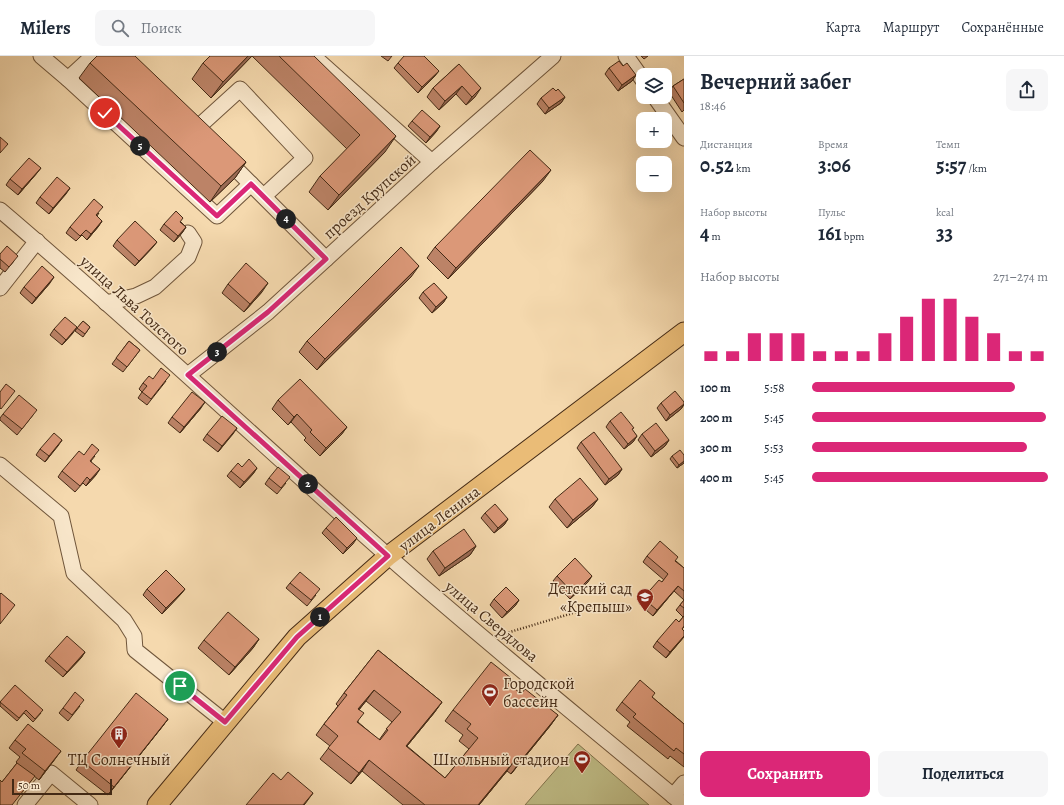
<!DOCTYPE html>
<html lang="ru">
<meta charset="utf-8">
<style>
body{margin:0;font-family:Alegreya,serif;background:#f6f6f7;color:#1f2937;height:100vh;display:flex;flex-direction:column;font-size:15px;white-space:nowrap}
*{box-sizing:border-box;margin:0}
p{font-size:13px;color:#747a83}
.icon{flex:none;width:22px;height:22px;fill:none;stroke:currentColor;stroke-width:2;stroke-linecap:round;stroke-linejoin:round}
.map{position:relative;flex:1;overflow:hidden}
.side{display:flex;flex-direction:column;background:#fff;width:380px}
.side>*{flex:none}
.tools{position:absolute;left:636px;top:12px;display:grid;gap:8px}
.tools a{display:grid;place-items:center;width:36px;height:36px;border-radius:8px;background:#fff;box-shadow:0 4px 16px #0002;font-size:20px}
.scale{position:absolute;left:12px;bottom:10px;width:100px;box-sizing:border-box;padding-left:4px;border:2px solid #442a15;border-top:0;font-size:11px;line-height:14px;white-space:nowrap;color:#442a15;-webkit-text-stroke:3px #f8e6ca;paint-order:stroke}
.pin{position:absolute;display:grid;place-items:center;width:34px;height:34px;color:#fff;margin:-17px;border:2px solid #fff;border-radius:50%;box-shadow:0 1px 4px #0007}
.km{position:absolute;width:20px;height:20px;margin:-10px;border-radius:50%;background:#222;color:#fff;font-size:11px;line-height:20px;text-align:center}
.round{display:grid;place-items:center;flex:none;width:42px;height:42px;border-radius:8px;background:#f6f6f7}
.headline{display:flex;align-items:center;justify-content:space-between;height:68px;padding:0 16px}
h1{font-size:22px;font-weight:600;line-height:30px}
.metrics{display:grid;grid-template-columns:repeat(3,1fr);gap:6px;height:68px;padding:4px 16px}
.metrics div{display:grid;align-content:center}
.metrics b{font-size:20px;font-weight:600}
.metrics small{font-size:11px;font-weight:400}
.metrics p{font-size:11px}
.chart{height:112px;padding:8px 16px}
.chart p{display:flex;justify-content:space-between}
.chart svg{width:100%;height:72px;margin-top:4px;stroke:#db2777;stroke-width:6}
.cta{display:flex;gap:8px;margin-top:auto;padding:8px 16px}
.cta a{flex:1;height:46px;border-radius:8px;background:#db2777;color:#fff;font-size:16px;font-weight:600;line-height:46px;text-align:center}
.cta a+a{background:#f6f6f7;color:#1f2937}
ul{padding:0 16px;list-style:none;font-size:13px}
li{display:grid;grid-template-columns:64px 48px 1fr;align-items:center;height:30px}
li i{height:10px;border-radius:5px;background:#db2777}
header{display:flex;align-items:center;gap:24px;box-sizing:border-box;height:56px;padding:0 20px;background:#fff;border-bottom:1px solid #e0e1e3}
header strong{font-size:19px}
nav{display:flex;gap:22px;margin-inline-start:auto;font-size:14px}
.search{width:280px;height:36px;background:#f6f6f7;display:flex;align-items:center;gap:10px;box-sizing:border-box;padding:0 14px;border-radius:8px;color:#747a83;font-size:15px}
main{display:flex;flex:1;min-height:0}
.map>svg:first-child{display:block}
.green{fill:#c0be88;stroke:#82744e}
.lines{fill:none;stroke-linecap:round;stroke-linejoin:round}
.minor-casing{stroke:#70563b;stroke-width:17}
.major-casing{stroke:#442a15;stroke-width:21}
.path{stroke:#442a15;stroke-width:2.5;stroke-dasharray:1 2;stroke-linecap:butt}
.minor{stroke:#f8e6ca;stroke-width:15}
.major{stroke:#eabc77;stroke-width:19}
.wall{fill:#bc8367;stroke:#442a15;fill-rule:evenodd}
.shaded-wall{fill:#996a54;stroke:#442a15}
.building{fill:#db9878;stroke:#442a15;fill-rule:evenodd}
.route-casing{stroke:#fff;stroke-width:8}
.route{stroke:#db2777;stroke-width:5}
.labels{text-anchor:middle;stroke-width:3;stroke-linejoin:round;paint-order:stroke}
.street-label{font-size:16px;fill:#442a15;stroke:#f8e6ca}
.poi-label{font-size:16px;fill:#442a15;stroke:#f8e6ca;text-anchor:end}
</style>
<header>
<strong>Milers</strong>
<div class="search"><svg class="icon" aria-label="search" viewBox="0 0 24 24"><circle cx="10" cy="10" r="6"/><path d="M15 15l6 6"/></svg>Поиск</div>
<nav><a>Карта</a><a>Маршрут</a><a>Сохранённые</a></nav>
</header>
<main>
<div class="map">
<svg width="684" height="749" viewBox="0 0 684 749">
<rect width="100%" height="100%" fill="#f5d9ae"/>
<filter id="stains"><feTurbulence type="fractalNoise" baseFrequency=".005" numOctaves="4"/><feColorMatrix values="0 0 0 0 .2 0 0 0 0 .09 0 0 0 0 .02 0 0 0 .5 -.17"/></filter>
<radialGradient id="worn" r=".72"><stop offset=".6" stop-color="#630" stop-opacity="0"/><stop offset="1" stop-color="#630" stop-opacity=".3"/></radialGradient>
<polygon class="green" points="578,688 649,749 525,749"/>
<g class="lines">
<g class="minor-casing">
<g id="minor">
<polyline points="41,0 68,23 217,160 251,128 326,203"/>
<polyline points="313,0 432,106"/>
<polyline points="626,0 643,24"/>
<polyline points="68,23 93,0"/>
<polyline points="655,41 684,82"/>
<polyline points="196,73 240,33 305,102 264,140"/>
<polyline points="225,102 251,128"/>
<path d="M0,154C132,266 258,385 388,500C484,585 585,666 684,749"/>
<polyline points="0,232 37,185"/>
<polyline points="106,247 136,240 155,231 188,201 194,186 188,177"/>
<polyline points="188,319 268,256 432,106 553,0"/>
<polyline points="0,409 61,460 74,517 124,564 134,580 135,594 225,666"/>
<polyline points="673,740 684,727"/>
<polyline points="25,749 51,717 90,749"/>
</g>
</g>
<g class="major-casing">
<polyline id="major" points="157,749 297,581 388,500 684,276"/>
</g>
<polyline class="path" points="500,579 603,548"/>
<use href="#minor" class="minor"/>
<use href="#major" class="major"/>
</g>
<g class="wall">
<polygon points="210,0 314,0 385,96 328,154 309,136 320,120 347,93 252,0 211,42 192,23 203,7"/>
<polygon points="381,0 392,0 388,5"/>
<polygon points="641,0 648,0 644,3"/>
<polygon points="90,7 246,106 235,122 210,146 79,22"/>
<polygon points="398,7 435,20 418,37 394,12"/>
<polygon points="459,8 475,41 466,49 456,38 439,54 427,41 433,32"/>
<polygon points="623,10 636,19 632,25 618,35 605,18 609,12"/>
<polygon points="684,23 684,54 682,56 669,36 673,30"/>
<polygon points="556,35 565,41 561,47 545,58 537,48 541,42"/>
<polygon points="412,65 440,70 436,76 426,87 408,70"/>
<polygon points="37,117 18,139 6,129 10,123"/>
<polygon points="543,125 448,223 427,202 435,191"/>
<polygon points="70,132 49,158 36,147 40,141"/>
<polygon points="99,157 97,160 102,165 98,171 87,184 82,179 76,185 66,177 70,171"/>
<polygon points="181,166 186,171 182,177 174,186 160,174 164,168"/>
<polygon points="117,184 153,191 135,210 113,190"/>
<polygon points="0,198 14,205 5,216 0,212"/>
<polygon points="411,221 317,314 299,296 307,285"/>
<polygon points="50,227 32,248 20,237 24,231"/>
<polygon points="228,228 262,236 244,256 222,237"/>
<polygon points="423,236 447,241 443,247 432,257 419,242"/>
<polygon points="83,265 90,271 83,281 75,275"/>
<polygon points="54,273 73,277 62,289 50,279"/>
<polygon points="129,285 140,294 123,316 112,308"/>
<polygon points="153,323 166,325 147,349 138,342 142,336 139,333 143,327"/>
<polygon points="278,344 347,371 341,379 320,400 304,384 306,382 291,366 288,369 272,353"/>
<polygon points="684,346 684,349 681,353 666,365 657,352 661,347"/>
<polygon points="201,352 180,377 168,367 172,361"/>
<polygon points="3,358 33,359 17,379 0,364 0,362"/>
<polygon points="610,365 632,374 637,380 633,386 624,393 606,371"/>
<polygon points="237,372 218,396 203,384 207,378"/>
<polygon points="642,378 669,384 665,390 651,401 638,384"/>
<polygon points="62,384 45,406 36,399 40,393"/>
<polygon points="581,386 622,413 618,419 605,429 577,392"/>
<polygon points="84,399 95,400 91,405 96,419 86,430 83,427 75,436 58,421 62,415"/>
<polygon points="672,400 684,407 677,412 670,403"/>
<polygon points="242,411 257,412 253,418 240,432 227,420 231,415"/>
<polygon points="269,422 286,427 277,438 265,428"/>
<polygon points="555,443 598,443 592,451 567,472 549,451"/>
<polygon points="485,457 508,463 504,469 494,477 481,462"/>
<polygon points="326,472 353,488 343,498 322,477"/>
<polygon points="476,490 470,499 439,520 427,503 433,495"/>
<polygon points="647,500 676,505 684,512 684,571 682,573 684,575 684,581 666,602 653,591 657,585 679,566 683,561 676,554 684,544 674,535 653,560 639,548 643,542 664,524 643,506"/>
<polygon points="557,520 588,526 570,543 553,525"/>
<polygon points="290,527 316,539 307,550 286,532"/>
<polygon points="147,533 185,533 181,538 162,558 143,539"/>
<polygon points="494,543 519,544 515,550 502,562 490,549"/>
<polygon points="259,583 253,592 229,619 198,592 204,584"/>
<path d="M378,594L442,646L434,657L407,690L445,722L469,693L459,685L463,679L445,665L453,654L511,622L507,627L521,638L558,659L550,670L511,718L507,715L479,749H403L362,715L351,728L320,703L330,690L316,679L324,668L338,650L336,648L344,637ZM366,645L392,666L379,684L358,666L359,654Z"/>
<polygon points="85,596 81,602 63,621 45,605 49,600"/>
<polygon points="652,641 684,668 684,711 670,700 668,703 627,670 630,666 616,654 622,646"/>
<polygon points="0,646 41,657 33,666 24,657 17,665 0,650"/>
<polygon points="80,650 68,665 59,657 63,652"/>
<polygon points="168,663 162,671 108,739 76,714 82,705"/>
<polygon points="15,684 55,703 39,724 34,720 29,728 2,726 17,707 16,706 20,701 9,692"/>
</g>
<g class="shaded-wall">
<polygon points="248,0 252,0 211,42 223,26"/>
<polygon points="439,15 435,20 418,37 422,31"/>
<polygon points="636,19 632,25 618,35 622,29"/>
<polygon points="462,30 456,38 439,54 445,45"/>
<polygon points="481,32 475,41 466,49 472,41"/>
<polygon points="565,41 561,47 545,58 549,52"/>
<polygon points="440,70 436,76 426,87 430,81"/>
<polygon points="396,80 385,96 328,154 339,139"/>
<polygon points="246,106 235,122 210,146 221,130"/>
<polygon points="41,112 37,117 18,139 22,133"/>
<polygon points="551,114 543,125 448,223 456,212"/>
<polygon points="70,132 66,138 49,158 53,152"/>
<polygon points="102,165 98,171 87,184 91,178"/>
<polygon points="186,171 182,177 174,186 178,180"/>
<polygon points="157,186 153,191 135,210 139,205"/>
<polygon points="419,210 411,221 317,314 325,303"/>
<polygon points="54,221 50,227 32,248 36,242"/>
<polygon points="268,227 262,236 244,256 250,248"/>
<polygon points="447,241 443,247 432,257 436,251"/>
<polygon points="77,271 73,277 62,289 66,284"/>
<polygon points="205,346 201,352 180,377 184,371"/>
<polygon points="684,348 681,353 666,365 670,359"/>
<polygon points="297,358 291,366 288,369 294,361"/>
<polygon points="347,371 341,379 320,400 326,392"/>
<polygon points="237,372 233,378 218,396 222,390"/>
<polygon points="637,380 633,386 624,393 628,388"/>
<polygon points="62,384 58,390 45,406 49,400"/>
<polygon points="669,384 665,390 651,401 655,395"/>
<polygon points="684,405 684,407 677,412 679,409"/>
<polygon points="257,412 253,418 240,432 244,426"/>
<polygon points="100,413 96,419 86,430 90,424"/>
<polygon points="622,413 618,419 605,429 609,423"/>
<polygon points="598,443 592,451 567,472 573,464"/>
<polygon points="508,463 504,469 494,477 498,472"/>
<polygon points="357,482 353,488 343,498 347,492"/>
<polygon points="476,490 470,499 439,520 445,512"/>
<polygon points="592,520 588,526 570,543 574,538"/>
<polygon points="678,530 674,535 653,560 657,554"/>
<polygon points="185,533 181,538 162,558 166,552"/>
<polygon points="519,544 515,550 502,562 507,556"/>
<polygon points="684,580 682,583 666,602 670,596"/>
<polygon points="259,583 253,592 229,619 235,611"/>
<polygon points="85,596 81,602 63,621 67,616"/>
<polygon points="374,634 366,645 350,664 358,653"/>
<polygon points="442,646 434,657 398,701 406,690"/>
<polygon points="558,659 550,670 511,718 519,707"/>
<polygon points="168,663 162,671 108,739 114,731"/>
<polygon points="61,695 55,703 39,724 45,715"/>
<polygon points="369,704 362,715 351,728 359,717"/>
<polygon points="515,704 507,715 479,749 478,749"/>
<polygon points="313,737 305,748 304,749 303,749"/>
</g>
<g class="building">
<polygon points="97,0 135,0 246,106 221,130 90,7"/>
<polygon points="210,0 248,0 223,26 203,7"/>
<polygon points="279,0 314,0 396,80 339,139 320,120 360,79"/>
<polygon points="404,0 424,0 439,15 422,31 398,7"/>
<polygon points="619,5 623,10 627,7 636,19 622,29 609,12"/>
<polygon points="459,8 481,32 472,41 462,30 445,45 433,32"/>
<polygon points="684,23 684,47 673,30"/>
<polygon points="553,32 556,35 558,33 565,41 549,52 541,42"/>
<polygon points="422,54 440,70 430,81 412,65"/>
<polygon points="0,81 8,88 0,97"/>
<polygon points="530,94 551,114 456,212 435,191"/>
<polygon points="29,102 41,112 22,133 10,123"/>
<polygon points="57,121 70,132 53,152 40,141"/>
<polygon points="94,143 103,151 96,159 102,165 91,178 86,174 80,180 70,171"/>
<polygon points="176,155 183,162 180,166 186,171 178,180 164,168"/>
<polygon points="135,165 157,186 139,205 117,184"/>
<polygon points="7,190 18,200 9,211 0,203 0,198"/>
<polygon points="401,191 419,210 325,303 307,285"/>
<polygon points="246,207 268,227 250,248 228,228"/>
<polygon points="42,210 54,221 36,242 24,231"/>
<polygon points="434,227 447,241 436,251 423,236"/>
<polygon points="65,261 77,271 66,284 54,273"/>
<polygon points="83,265 90,271 85,278 77,272"/>
<polygon points="129,285 140,294 127,311 116,302"/>
<polygon points="161,312 170,319 151,343 142,336 147,330 143,327 149,320 153,323"/>
<polygon points="300,323 347,371 326,392 310,376 312,374 297,358 294,361 278,344"/>
<polygon points="6,328 15,335 1,353 0,352 0,336"/>
<polygon points="675,335 684,346 684,348 670,359 661,347"/>
<polygon points="192,336 205,346 184,371 172,361"/>
<polygon points="19,339 37,354 22,373 3,358"/>
<polygon points="621,356 634,372 632,373 637,380 628,388 610,365"/>
<polygon points="222,360 237,372 222,390 207,378"/>
<polygon points="656,367 669,384 655,395 642,378"/>
<polygon points="594,376 622,413 609,423 581,386"/>
<polygon points="54,377 62,384 49,400 40,393"/>
<polygon points="92,388 99,394 90,405 100,413 90,424 87,421 80,430 62,415 79,395 84,399"/>
<polygon points="680,394 684,399 684,405 679,409 672,400"/>
<polygon points="249,403 257,412 244,426 231,415 238,407 242,411"/>
<polygon points="278,411 290,421 281,432 269,422"/>
<polygon points="580,422 598,443 573,464 555,443"/>
<polygon points="495,448 508,463 498,472 485,457"/>
<polygon points="336,461 357,482 347,492 326,472"/>
<polygon points="464,473 476,490 445,512 433,495"/>
<polygon points="660,485 678,501 675,505 684,512 684,535 678,530 657,554 643,542 659,524 662,526 668,518 647,500"/>
<polygon points="575,502 592,520 574,538 557,520"/>
<polygon points="166,514 185,533 166,552 147,533"/>
<polygon points="300,516 320,533 311,544 290,527"/>
<polygon points="506,531 519,544 507,556 494,543"/>
<polygon points="1,537 15,549 0,568 0,538"/>
<polygon points="684,544 684,552 680,549"/>
<polygon points="228,556 259,583 235,611 204,584"/>
<polygon points="684,560 684,570 682,573 684,575 684,580 670,596 657,585 676,563 679,566"/>
<polygon points="67,580 85,596 67,616 49,600"/>
<path d="M378,594L442,646L406,690L445,722L478,682L467,673L471,668L453,654L491,606L511,622L507,626L521,638L525,633L558,659L519,707L515,704L478,749H425L369,704L359,717L328,692L338,680L324,668L347,639L344,637ZM374,634L401,656L386,673L388,674L380,684L357,666L364,657L358,653Z"/>
<polygon points="640,624 655,637 652,641 684,668 684,698 676,692 674,695 633,661 636,658 622,646"/>
<polygon points="15,629 43,654 35,663 26,654 19,662 0,646"/>
<polygon points="75,636 84,644 72,659 63,652"/>
<polygon points="136,637 168,663 114,731 82,705"/>
<polygon points="28,668 61,695 45,715 22,697 26,693 15,684"/>
<polygon points="17,707 35,720 12,749 0,749 0,724 2,726"/>
<polygon points="288,716 313,737 303,749 246,749 273,717 281,724"/>
</g>
<g class="lines">
<g class="route-casing">
<polyline id="route" points="105,57 217,160 251,128 326,203 268,256 188,319 388,500 297,581 225,666 180,630"/>
</g>
<use href="#route" class="route"/>
</g>
<defs>
<g id="school-pin" transform="scale(0.9)"><path d="M0 17L-7.5 6A9.5 9.5 0 1 1 7.5 6Z" fill="#8f2418" stroke="#f8e6ca"/><path d="M0-5L7-2L0 1L-7-2ZM-4 1L0 2.5L4 1V4Q0 6-4 4Z" fill="#fff"/></g>
<g id="stadium-pin" transform="scale(0.9)"><path d="M0 17L-7.5 6A9.5 9.5 0 1 1 7.5 6Z" fill="#8f2418" stroke="#f8e6ca"/><path d="M0-5a6.5 5 0 1 0 0 10a6.5 5 0 1 0 0-10ZM-3.5-1.8h7v3.6h-7Z" fill="#fff"/></g>
<g id="building-pin" transform="scale(0.9)"><path d="M0 17L-7.5 6A9.5 9.5 0 1 1 7.5 6Z" fill="#8f2418" stroke="#f8e6ca"/><path d="M-4-6H4V6H1V3H-1V6H-4ZM-2.5-4.3h1.7v1.8h-1.7ZM.8-4.3h1.7v1.8H.8ZM-2.5-1h1.7V.8h-1.7ZM.8-1h1.7V.8H.8Z" fill="#fff"/></g>
</defs>
<g fill-rule="evenodd">
<use href="#school-pin" x="645" y="541"/>
<use href="#stadium-pin" x="490" y="636"/>
<use href="#building-pin" x="119" y="678"/>
<use href="#stadium-pin" x="582" y="703"/>
</g>
<g class="labels">
<g class="street-label">
<text transform="translate(369 140) rotate(-42)" y="6">проезд Крупской</text>
<text transform="translate(135 249) rotate(42)" y="6">улица Льва Толстого</text>
<text transform="translate(439 462) rotate(-37)" y="6">улица Ленина</text>
<text transform="translate(492 565) rotate(40)" y="6">улица Свердлова</text>
</g>
<g class="poi-label">
<text x="632" y="538">Детский сад<tspan x="632" dy="18">«Крепыш»</tspan></text>
<text x="503" y="633" text-anchor="start">Городской<tspan x="503" dy="18">бассейн</tspan></text>
<text x="119" y="709" text-anchor="middle">ТЦ Солнечный</text>
<text x="569" y="709">Школьный стадион</text>
</g>
</g>
<rect width="100%" height="100%" filter="url(#stains)"/>
<rect width="100%" height="100%" fill="url(#worn)"/>
</svg>
<div class="tools">
<a><svg class="icon" aria-label="layers" viewBox="0 0 24 24"><path d="M12 4l9 5-9 5-9-5zM3 14l9 5 9-5"/></svg></a>
<a>+</a>
<a>−</a>
</div>
<div class="scale">50 m</div>
<div class="pin" style="left:180px;top:630px;background:#1e9e55"><svg class="icon" aria-label="arrive" viewBox="0 0 24 24"><path d="M6 21V4h12l-3 4 3 4H6"/></svg></div>
<div class="pin" style="left:105px;top:57px;background:#d93025"><svg class="icon" aria-label="check" viewBox="0 0 24 24"><path d="M5 12l5 5 9-10"/></svg></div>
<b class="km" style="left:320px;top:561px">1</b>
<b class="km" style="left:308px;top:428px">2</b>
<b class="km" style="left:217px;top:296px">3</b>
<b class="km" style="left:286px;top:163px">4</b>
<b class="km" style="left:140px;top:90px">5</b>
</div>
<section class="side">
<div class="headline"><div><h1>Вечерний забег</h1><p>18:46</p></div><a class="round"><svg class="icon" aria-label="share" viewBox="0 0 24 24"><path d="M12 15V3M7 8l5-5 5 5M5 13v7h14v-7"/></svg></a></div>
<div class="metrics">
<div><p>Дистанция</p><b>0.52<small> km</small></b></div>
<div><p>Время</p><b>3:06</b></div>
<div><p>Темп</p><b>5:57<small> /km</small></b></div>
</div>
<div class="metrics">
<div><p>Набор высоты</p><b>4<small> m</small></b></div>
<div><p>Пульс</p><b>161<small> bpm</small></b></div>
<div><p>kcal</p><b>33</b></div>
</div>
<div class="chart"><p><span>Набор высоты</span>271–274 m</p>
<svg viewBox="0 0 160 44" preserveAspectRatio="none"><path d="M5 44V38M15 44V38M25 44V27M35 44V27M45 44V27M55 44V38M65 44V38M75 44V38M85 44V27M95 44V17M105 44V6M115 44V6M125 44V17M135 44V27M145 44V38M155 44V38"/></svg>
</div>
<ul>
<li><b>100 m</b>5:58<i style="width:86%"></i></li>
<li><b>200 m</b>5:45<i style="width:99%"></i></li>
<li><b>300 m</b>5:53<i style="width:91%"></i></li>
<li><b>400 m</b>5:45<i style="width:100%"></i></li>
</ul>
<div class="cta"><a>Сохранить</a><a>Поделиться</a></div>
</section>
</main>
